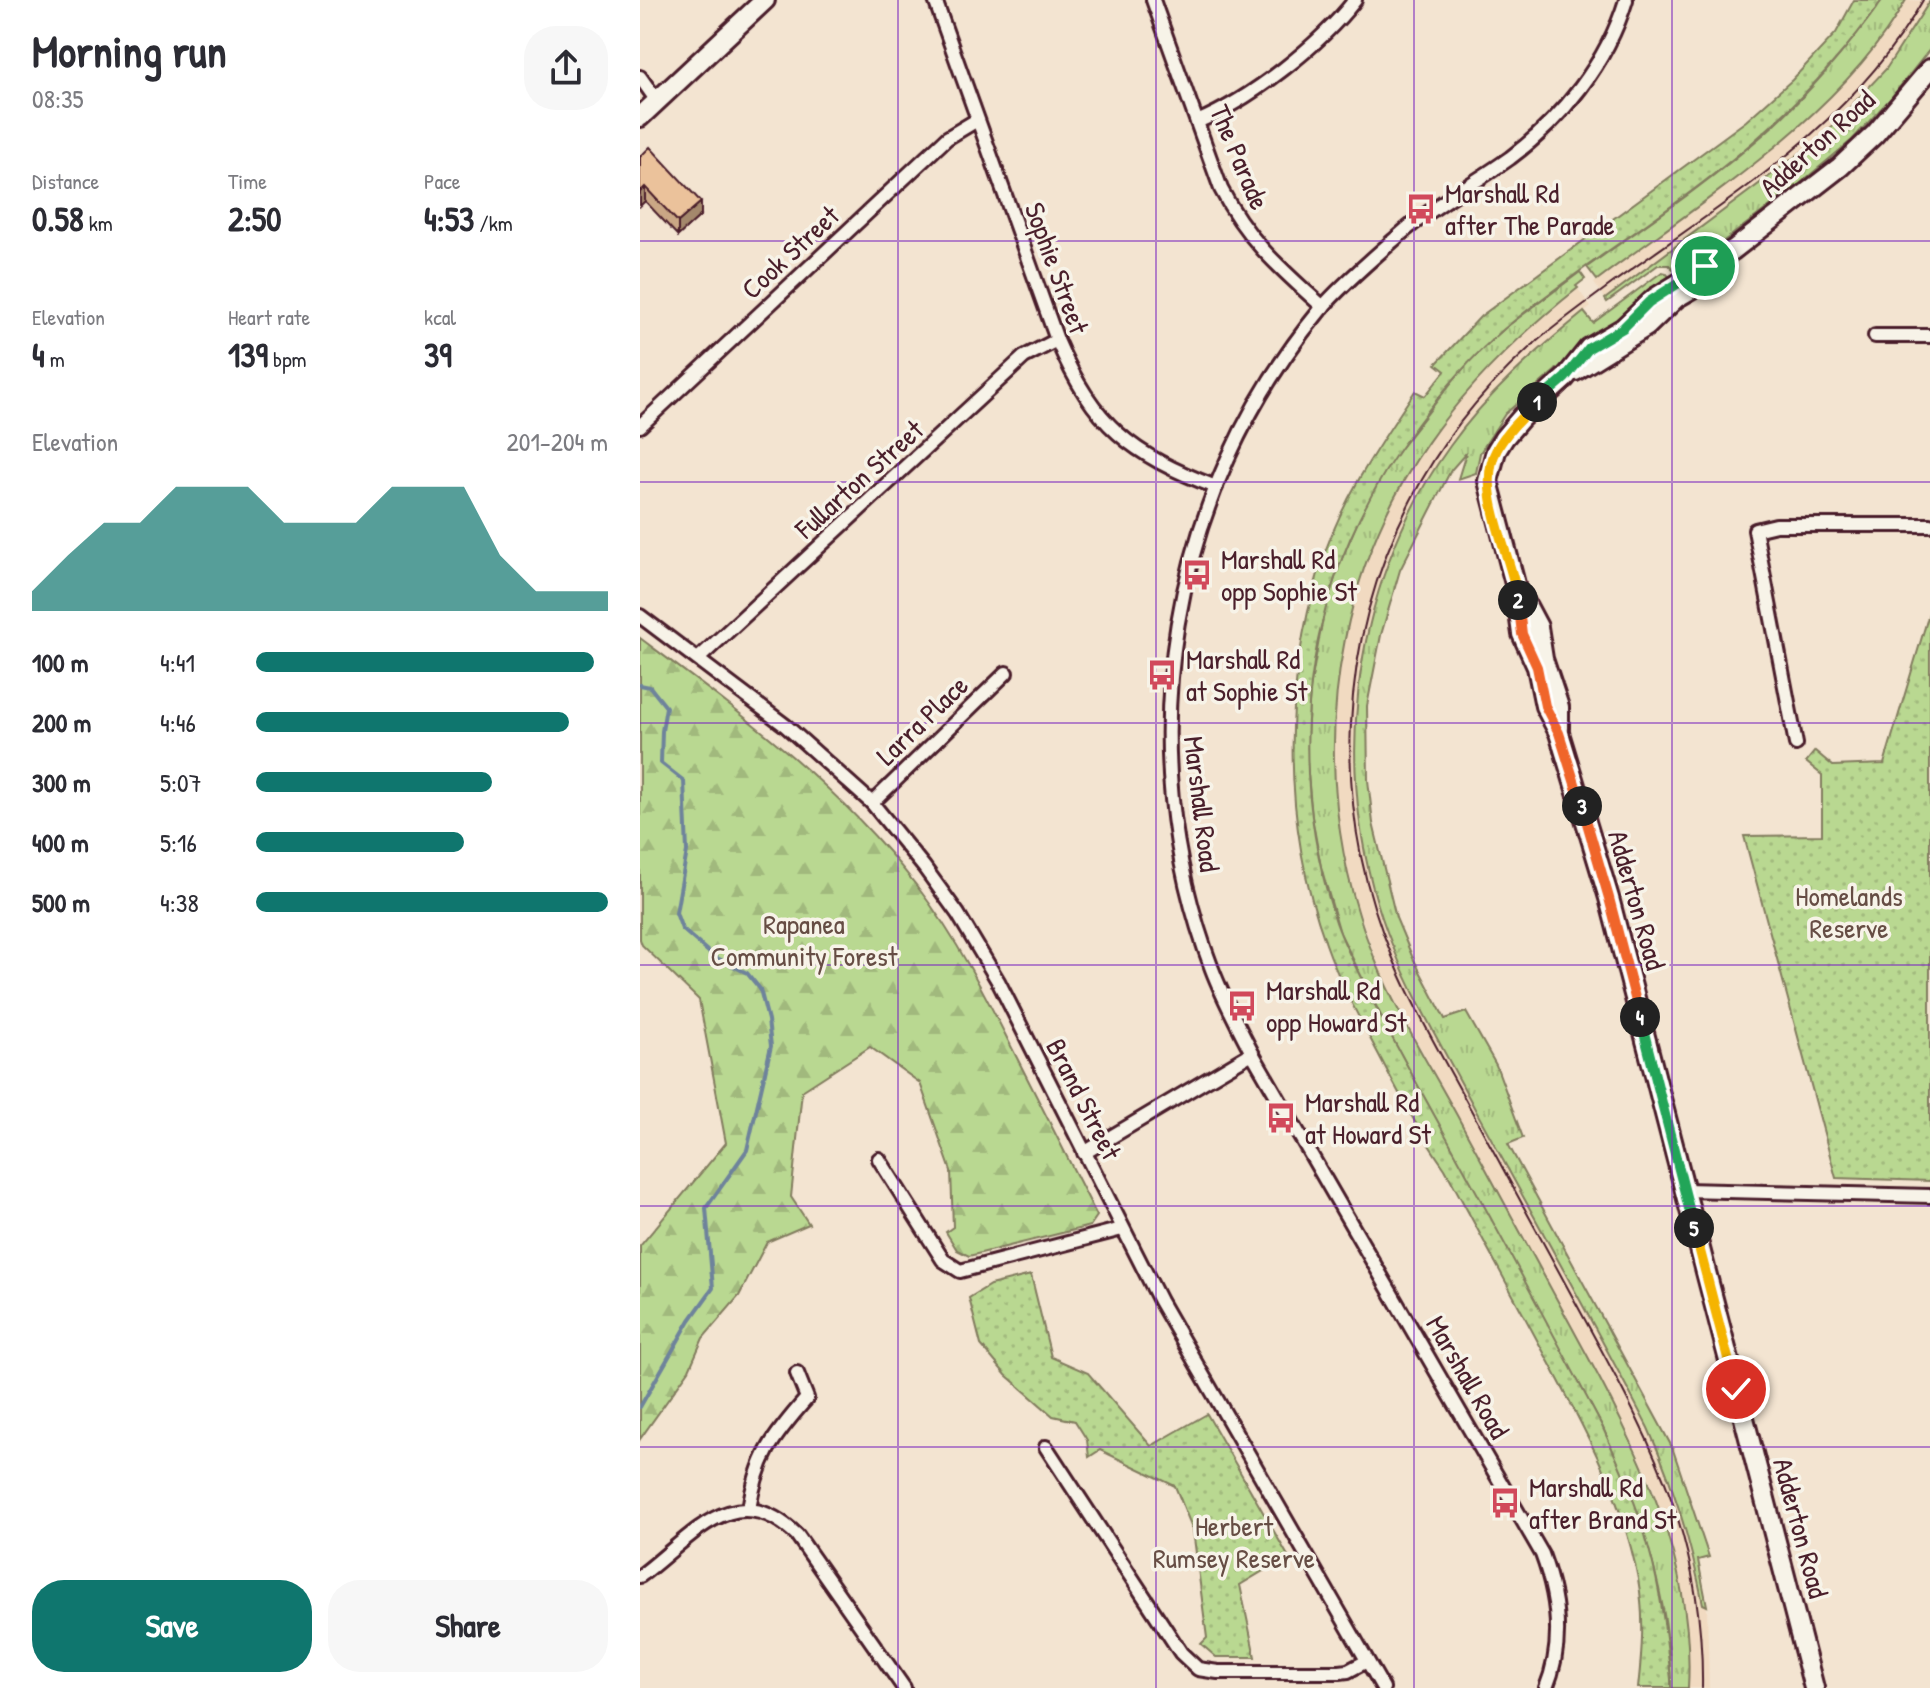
<!DOCTYPE html>
<meta charset="utf-8">
<style>
body{margin:0;font-family:"Patrick Hand",sans-serif;background:#f7f7f7;color:#2b2b33;height:100vh;display:flex;flex-direction:column;font-size:30px;white-space:nowrap}
*{box-sizing:border-box;margin:0}
p{font-size:26px;color:#7c7c81}
.icon{flex:none;width:44px;height:44px;fill:none;stroke:currentColor;stroke-width:2;stroke-linecap:round;stroke-linejoin:round}
.map{position:relative;flex:1;overflow:hidden}
.drawer{display:flex;flex-direction:column;background:#fff;width:640px}
.drawer>*{flex:none}
.pin{position:absolute;display:grid;place-items:center;width:68px;height:68px;color:#fff;margin:-34px;border:4px solid #fff;border-radius:50%;box-shadow:0 2px 8px #0007}
.km{position:absolute;width:40px;height:40px;margin:-20px;border-radius:50%;background:#222;color:#fff;font-size:22px;line-height:40px;text-align:center}
.round{display:grid;place-items:center;flex:none;width:84px;height:84px;border-radius:32px;background:#f7f7f7}
.headline{display:flex;align-items:center;justify-content:space-between;height:136px;padding:0 32px}
h1{font-size:44px;font-weight:700;line-height:60px}
.stats{display:grid;grid-template-columns:repeat(3,1fr);gap:12px;height:136px;padding:8px 32px}
.stats div{display:grid;align-content:center}
.stats b{font-size:34px;font-weight:700}
.stats small{font-size:22px;font-weight:400}
.stats p{font-size:22px}
.chart{height:224px;padding:16px 32px}
.chart p{display:flex;justify-content:space-between}
.chart svg{width:100%;height:144px;margin-top:8px;fill:#0f766e;opacity:.7}
.action{display:flex;gap:16px;margin-top:auto;padding:16px 32px}
.action a{flex:1;height:92px;border-radius:32px;background:#0f766e;color:#fff;font-size:32px;font-weight:700;line-height:92px;text-align:center}
.action a+a{background:#f7f7f7;color:#2b2b33}
ul{padding:0 32px;list-style:none;font-size:26px}
li{display:grid;grid-template-columns:128px 96px 1fr;align-items:center;height:60px}
li i{height:20px;border-radius:10px;background:#0f766e}
main{display:flex;flex:1;min-height:0}
.map>svg:first-child{display:block}
.built{fill:#f1dac1}
.grass{fill:url(#grass-tufts);stroke:#827c5e;stroke-width:2}
.forest{fill:url(#forest-firs);stroke:#827c5e;stroke-width:2}
.park{fill:url(#park-dots);stroke:#827c5e;stroke-width:2}
.lines{fill:none;stroke-linecap:round;stroke-linejoin:round}
.stream{stroke:#6e839b;stroke-width:4}
.street-casing{stroke:#4a1f2b;stroke-width:18}
.secondary-casing{stroke:#4a1f2b;stroke-width:24}
.street{stroke:#f7f3e8;stroke-width:12}
.secondary{stroke:#f7f3e8;stroke-width:18}
.tram{stroke:#4a1f2b;stroke-width:2}
.wall{fill:#caa785;stroke:#4a1f2b;stroke-width:2}
.shaded-wall{fill:#a4886c;stroke:#4a1f2b;stroke-width:2}
.building{fill:#ebc29b;stroke:#4a1f2b;stroke-width:2}
.split-1-casing{stroke:#fff;stroke-width:16}
.split-2-casing{stroke:#fff;stroke-width:16}
.split-3-casing{stroke:#fff;stroke-width:16}
.split-4-casing{stroke:#fff;stroke-width:16}
.split-5-casing{stroke:#fff;stroke-width:16}
.split-6-casing{stroke:#fff;stroke-width:16}
.split-1{stroke:#22a559;stroke-width:10}
.split-2{stroke:#f5b400;stroke-width:10}
.split-3{stroke:#f0652b;stroke-width:10}
.split-4{stroke:#f0652b;stroke-width:10}
.split-5{stroke:#22a559;stroke-width:10}
.split-6{stroke:#f5b400;stroke-width:10}
.grid{fill:none;stroke:#7b2cbf;stroke-width:2;stroke-opacity:0.55}
.labels{text-anchor:middle;stroke-width:7;stroke-linejoin:round;paint-order:stroke}
.street-label{font-size:28px;fill:#4a1f2b;stroke:#f7f3e8}
.poi-label{font-size:28px;fill:#4a1f2b;stroke:#f7f3e8;text-anchor:start}
.park-label{font-size:28px;fill:#664d44;stroke:#f7f3e8}
</style>
<main>
<section class="drawer">
<div class="headline"><div><h1>Morning run</h1><p>08:35</p></div><a class="round"><svg class="icon" aria-label="share" viewBox="0 0 24 24"><path d="M12 15V3M7 8l5-5 5 5M5 13v7h14v-7"/></svg></a></div>
<div class="stats">
<div><p>Distance</p><b>0.58<small> km</small></b></div>
<div><p>Time</p><b>2:50</b></div>
<div><p>Pace</p><b>4:53<small> /km</small></b></div>
</div>
<div class="stats">
<div><p>Elevation</p><b>4<small> m</small></b></div>
<div><p>Heart rate</p><b>139<small> bpm</small></b></div>
<div><p>kcal</p><b>39</b></div>
</div>
<div class="chart"><p><span>Elevation</span>201–204 m</p>
<svg viewBox="0 0 160 44" preserveAspectRatio="none"><path d="M0 44V38L10 27L20 17L30 17L40 6L50 6L60 6L70 17L80 17L90 17L100 6L110 6L120 6L130 27L140 38L150 38L160 38V44z"/></svg>
</div>
<ul>
<li><b>100 m</b>4:41<i style="width:96%"></i></li>
<li><b>200 m</b>4:46<i style="width:89%"></i></li>
<li><b>300 m</b>5:07<i style="width:67%"></i></li>
<li><b>400 m</b>5:16<i style="width:59%"></i></li>
<li><b>500 m</b>4:38<i style="width:100%"></i></li>
</ul>
<div class="action"><a>Save</a><a>Share</a></div>
</section>
<div class="map">
<svg width="1290" height="1688" viewBox="0 0 1290 1688">
<defs>
<pattern id="grass-tufts" width="24" height="20" patternUnits="userSpaceOnUse" patternTransform="scale(2)"><rect width="24" height="20" fill="#b9d891"/><path d="M3 7l-1-3M5 7V3M7 7l1-3M15 17l-1-3M17 17v-4M19 17l1-3" fill="none" stroke="#a1b97d"/></pattern>
<pattern id="forest-firs" width="22" height="20" patternUnits="userSpaceOnUse" patternTransform="scale(2)"><rect width="22" height="20" fill="#b9d891"/><path d="M5 1l3.5 6h-7zM16 11l3.5 6h-7z" fill="#a1b97d"/></pattern>
<pattern id="park-dots" width="8" height="8" patternUnits="userSpaceOnUse" patternTransform="scale(2)"><rect width="8" height="8" fill="#b9d891"/><path d="M2 2h.1M6 6h.1" fill="none" stroke="#a1b97d" stroke-width="1.8" stroke-linecap="round"/></pattern>
</defs>
<rect width="100%" height="100%" fill="#f3e4d1"/>
<filter id="ink" filterUnits="userSpaceOnUse"><feTurbulence type="fractalNoise" baseFrequency=".0125" numOctaves="2"/><feDisplacementMap in="SourceGraphic" scale="16" xChannelSelector="R" yChannelSelector="G"/><feConvolveMatrix kernelMatrix="1 2 1 2 8 2 1 2 1" color-interpolation-filters="sRGB"/></filter>
<g filter="url(#ink)">
<g class="built">
<polygon points="1266,0 1290,1 1246,69 1214,105 1183,136 965,299 954,283 1148,136 1190,97"/>
<polygon points="938,289 951,307 906,343 853,394 809,446 777,500 752,553 726,640 716,703 719,817 736,895 752,945 772,989 978,1370 1019,1453 1043,1522 1063,1603 1067,1606 1069,1688 1048,1688 1049,1666 1044,1611 1013,1488 994,1444 742,976 710,886 702,847 693,767 699,667 707,627 718,583 738,531 759,489 789,439 832,384 869,346"/>
</g>
<g class="grass">
<path d="M1242,0H1266C1202,115 1061,202 957,280L947,267C1007,224 1069,182 1124,134C1168,95 1208,48 1242,0Z"/>
<polygon points="1290,1 1290,49 1250,99 1212,140 1158,185 1039,275 1029,265 1018,265 967,302 965,299 1183,136 1246,69"/>
<path d="M940,272L945,279L936,286L938,288C819,382 735,488 705,639C682,753 695,870 742,976C764,1026 794,1073 820,1121C862,1199 905,1277 947,1355C1003,1458 1055,1567 1048,1688H1031C1030,1596 999,1509 962,1426L752,1038L700,933L681,867L672,817L666,753L670,689L684,612L700,563L724,507L752,459L825,365L865,328Z"/>
<path d="M1022,272L1026,273L1031,279L954,337L865,414L840,453L836,473L818,479L826,453L811,470L760,570L741,635L727,706L728,780L733,823L756,918L772,956L805,1019L826,1012L856,1065L883,1138L868,1144L1032,1447L1069,1557L1058,1560L1067,1606L1063,1604C1051,1543 1034,1485 1008,1428C953,1321 894,1217 836,1111C808,1057 776,1004 753,947C687,787 708,587 810,446C847,394 895,352 944,312L953,323Z"/>
</g>
<path class="forest" d="M0,638C103,715 196,782 276,885C317,938 347,998 377,1058C404,1111 430,1163 457,1216L450,1226L329,1256L317,1250L306,1232L313,1227L311,1171L280,1083L230,1047L162,1091L151,1197L169,1224L127,1242L99,1296L63,1338L49,1370L0,1439V1246L86,1143L59,1000L2,945L0,939Z"/>
<g class="park">
<path d="M1214,0H1242C1196,66 1138,124 1074,174C1006,228 931,273 864,329C830,358 804,390 777,425C667,571 640,745 695,919C703,944 716,967 727,990C750,1034 773,1077 797,1120C853,1221 908,1324 962,1426C980,1466 998,1506 1009,1549C1021,1591 1026,1635 1031,1679V1688H998C1002,1652 1005,1616 998,1579C983,1497 942,1424 903,1351C870,1290 838,1230 805,1169C780,1134 761,1097 741,1059C721,1021 700,984 686,944C642,824 643,687 680,567C700,502 738,446 775,391L785,396L805,371L796,364L841,316L1106,121L1152,80L1196,33Z"/>
<polygon points="1290,610 1290,1181 1196,1178 1104,836 1182,835 1182,775 1166,762 1175,751 1193,766 1244,764"/>
<polygon points="391,1275 411,1357 448,1373 511,1446 567,1414 648,1556 600,1585 615,1657 576,1657 561,1644 567,1638 553,1530 535,1486 460,1450 449,1457 447,1440 435,1421 413,1416 366,1375 341,1345 329,1298 350,1285"/>
</g>
<g class="lines">
<polyline class="stream" points="0,685 10,687 26,707 22,731 21,763 44,781 47,851 36,913 42,929 73,956 107,973 120,989 128,1020 131,1046 107,1150 66,1208 73,1288 50,1320 0,1407"/>
<g class="street-casing">
<g id="street">
<path d="M295,0L417,340C454,426 490,454 576,487"/>
<path d="M513,0L581,189C607,240 641,269 683,307"/>
<polyline points="0,77 17,101"/>
<path d="M557,122C611,99 679,46 715,0"/>
<polyline points="1235,336 1290,336"/>
<polyline points="0,426 307,138 337,120"/>
<polyline points="0,616 146,726 232,803 284,867 318,914 358,981 520,1301 743,1688"/>
<polyline points="58,659 384,357 417,340"/>
<polyline points="1156,744 1115,530 1136,525 1290,525"/>
<polyline points="232,803 366,673"/>
<polyline points="444,1153 612,1053"/>
<polyline points="239,1159 303,1260 320,1271 482,1229"/>
<polyline points="1044,1190 1290,1196"/>
<polyline points="406,1447 541,1653 558,1669 578,1672 700,1672 708,1671 727,1661"/>
<path d="M109,1509C117,1457 133,1437 167,1398L157,1373"/>
<path d="M0,1576C51,1539 94,1474 157,1535L264,1688"/>
<path d="M906,1688C924,1644 918,1597 902,1554L612,1053C598,1026 583,998 572,969C487,746 529,493 681,309C702,284 738,254 763,232C796,204 835,183 870,158C922,119 967,63 986,0"/>
</g>
</g>
<g class="secondary-casing">
<g id="secondary">
<polyline points="0,117 125,0"/>
<polyline points="935,371 1007,326 1036,298 1067,280 1084,262"/>
<polyline points="882,597 898,627 903,659 919,707 919,728"/>
<polyline points="1174,1688 969,898 919,733 905,706 897,667 882,634 875,584 848,481 856,451 864,438 882,417 925,378 949,348 983,328 1015,298 1093,250 1200,167 1235,134 1290,69"/>
</g>
</g>
<use href="#street" class="street"/>
<use href="#secondary" class="secondary"/>
<path class="tram" d="M1062,1688C1064,1544 1017,1452 950,1329C910,1255 870,1182 830,1108C803,1058 774,1009 752,956C690,809 698,641 771,500C800,443 840,393 887,350C914,325 945,304 974,282C1087,200 1213,125 1283,0"/>
</g>
<polygon class="wall" points="0,157 61,215 38,236 5,201"/>
<g class="shaded-wall">
<polygon points="5,187 5,201 0,206 0,192"/>
<polygon points="61,202 61,215 38,236 38,222"/>
</g>
<polygon class="building" points="10,147 61,202 38,222 5,187 0,192 0,157"/>
</g>
<g class="lines" filter="url(#ink)">
<g class="split-1-casing">
<polyline id="split-1" points="897,402 925,378 949,348 983,328 1009,302 1065,266"/>
</g>
<g class="split-2-casing">
<path id="split-2" d="M878,600C872,556 834,490 857,449C867,431 883,416 897,402"/>
</g>
<g class="split-3-casing">
<polyline id="split-3" points="878,600 882,634 897,667 905,706 919,733 942,806"/>
</g>
<g class="split-4-casing">
<polyline id="split-4" points="942,806 969,898 1000,1017"/>
</g>
<g class="split-5-casing">
<polyline id="split-5" points="1000,1017 1054,1228"/>
</g>
<g class="split-6-casing">
<polyline id="split-6" points="1054,1228 1096,1389"/>
</g>
<use href="#split-1" class="split-1"/>
<use href="#split-2" class="split-2"/>
<use href="#split-3" class="split-3"/>
<use href="#split-4" class="split-4"/>
<use href="#split-5" class="split-5"/>
<use href="#split-6" class="split-6"/>
</g>
<path class="grid" d="M258,0V1688M516,0V1688M774,0V1688M1032,0V1688M0,241H1290M0,482H1290M0,723H1290M0,965H1290M0,1206H1290M0,1447H1290"/>
<defs>
<g id="bus-bare" transform="scale(2.4)"><path d="M-5-6H5V4H4V6H2V4H-2V6H-4V4H-5ZM-3.5-4V0h7V-4ZM-3.5 1.2v1.5H-2V1.2ZM2 1.2v1.5H3.5V1.2Z" fill="#d1495b" stroke="#f7f3e8" stroke-width="2.5" paint-order="stroke"/></g>
</defs>
<g fill-rule="evenodd">
<use href="#bus-bare" x="781" y="209"/>
<use href="#bus-bare" x="557" y="575"/>
<use href="#bus-bare" x="522" y="675"/>
<use href="#bus-bare" x="602" y="1006"/>
<use href="#bus-bare" x="641" y="1118"/>
<use href="#bus-bare" x="865" y="1503"/>
</g>
<g class="labels">
<g class="street-label">
<text transform="translate(1177 143) rotate(-42)" y="10">Adderton Road</text>
<text transform="translate(600 157) rotate(67)" y="10">The Parade</text>
<text transform="translate(150 252) rotate(-43)" y="10">Cook Street</text>
<text transform="translate(417 268) rotate(70)" y="10">Sophie Street</text>
<text transform="translate(219 479) rotate(-42)" y="10">Fullarton Street</text>
<text transform="translate(282 720) rotate(-44)" y="10">Larra Place</text>
<text transform="translate(562 804) rotate(83)" y="10">Marshall Road</text>
<text transform="translate(997 900) rotate(74)" y="10">Adderton Road</text>
<text transform="translate(444 1099) rotate(63)" y="10">Brand Street</text>
<text transform="translate(828 1377) rotate(60)" y="10">Marshall Road</text>
<text transform="translate(1161 1528) rotate(75)" y="10">Adderton Road</text>
</g>
<g class="poi-label">
<text x="805" y="203">Marshall Rd<tspan x="805" dy="32">after The Parade</tspan></text>
<text x="581" y="569">Marshall Rd<tspan x="581" dy="32">opp Sophie St</tspan></text>
<text x="546" y="669">Marshall Rd<tspan x="546" dy="32">at Sophie St</tspan></text>
<text x="626" y="1000">Marshall Rd<tspan x="626" dy="32">opp Howard St</tspan></text>
<text x="665" y="1112">Marshall Rd<tspan x="665" dy="32">at Howard St</tspan></text>
<text x="889" y="1497">Marshall Rd<tspan x="889" dy="32">after Brand St</tspan></text>
</g>
<g class="park-label">
<text x="1209" y="906">Homelands<tspan x="1209" dy="32">Reserve</tspan></text>
<text x="164" y="934">Rapanea<tspan x="164" dy="32">Community Forest</tspan></text>
<text x="594" y="1536">Herbert<tspan x="594" dy="32">Rumsey Reserve</tspan></text>
</g>
</g>
</svg>
<div class="pin" style="left:1065px;top:266px;background:#1e9e55"><svg class="icon" aria-label="arrive" viewBox="0 0 24 24"><path d="M6 21V4h12l-3 4 3 4H6"/></svg></div>
<div class="pin" style="left:1096px;top:1389px;background:#d93025"><svg class="icon" aria-label="check" viewBox="0 0 24 24"><path d="M5 12l5 5 9-10"/></svg></div>
<b class="km" style="left:897px;top:402px">1</b>
<b class="km" style="left:878px;top:600px">2</b>
<b class="km" style="left:942px;top:806px">3</b>
<b class="km" style="left:1000px;top:1017px">4</b>
<b class="km" style="left:1054px;top:1228px">5</b>
</div>
</main>
